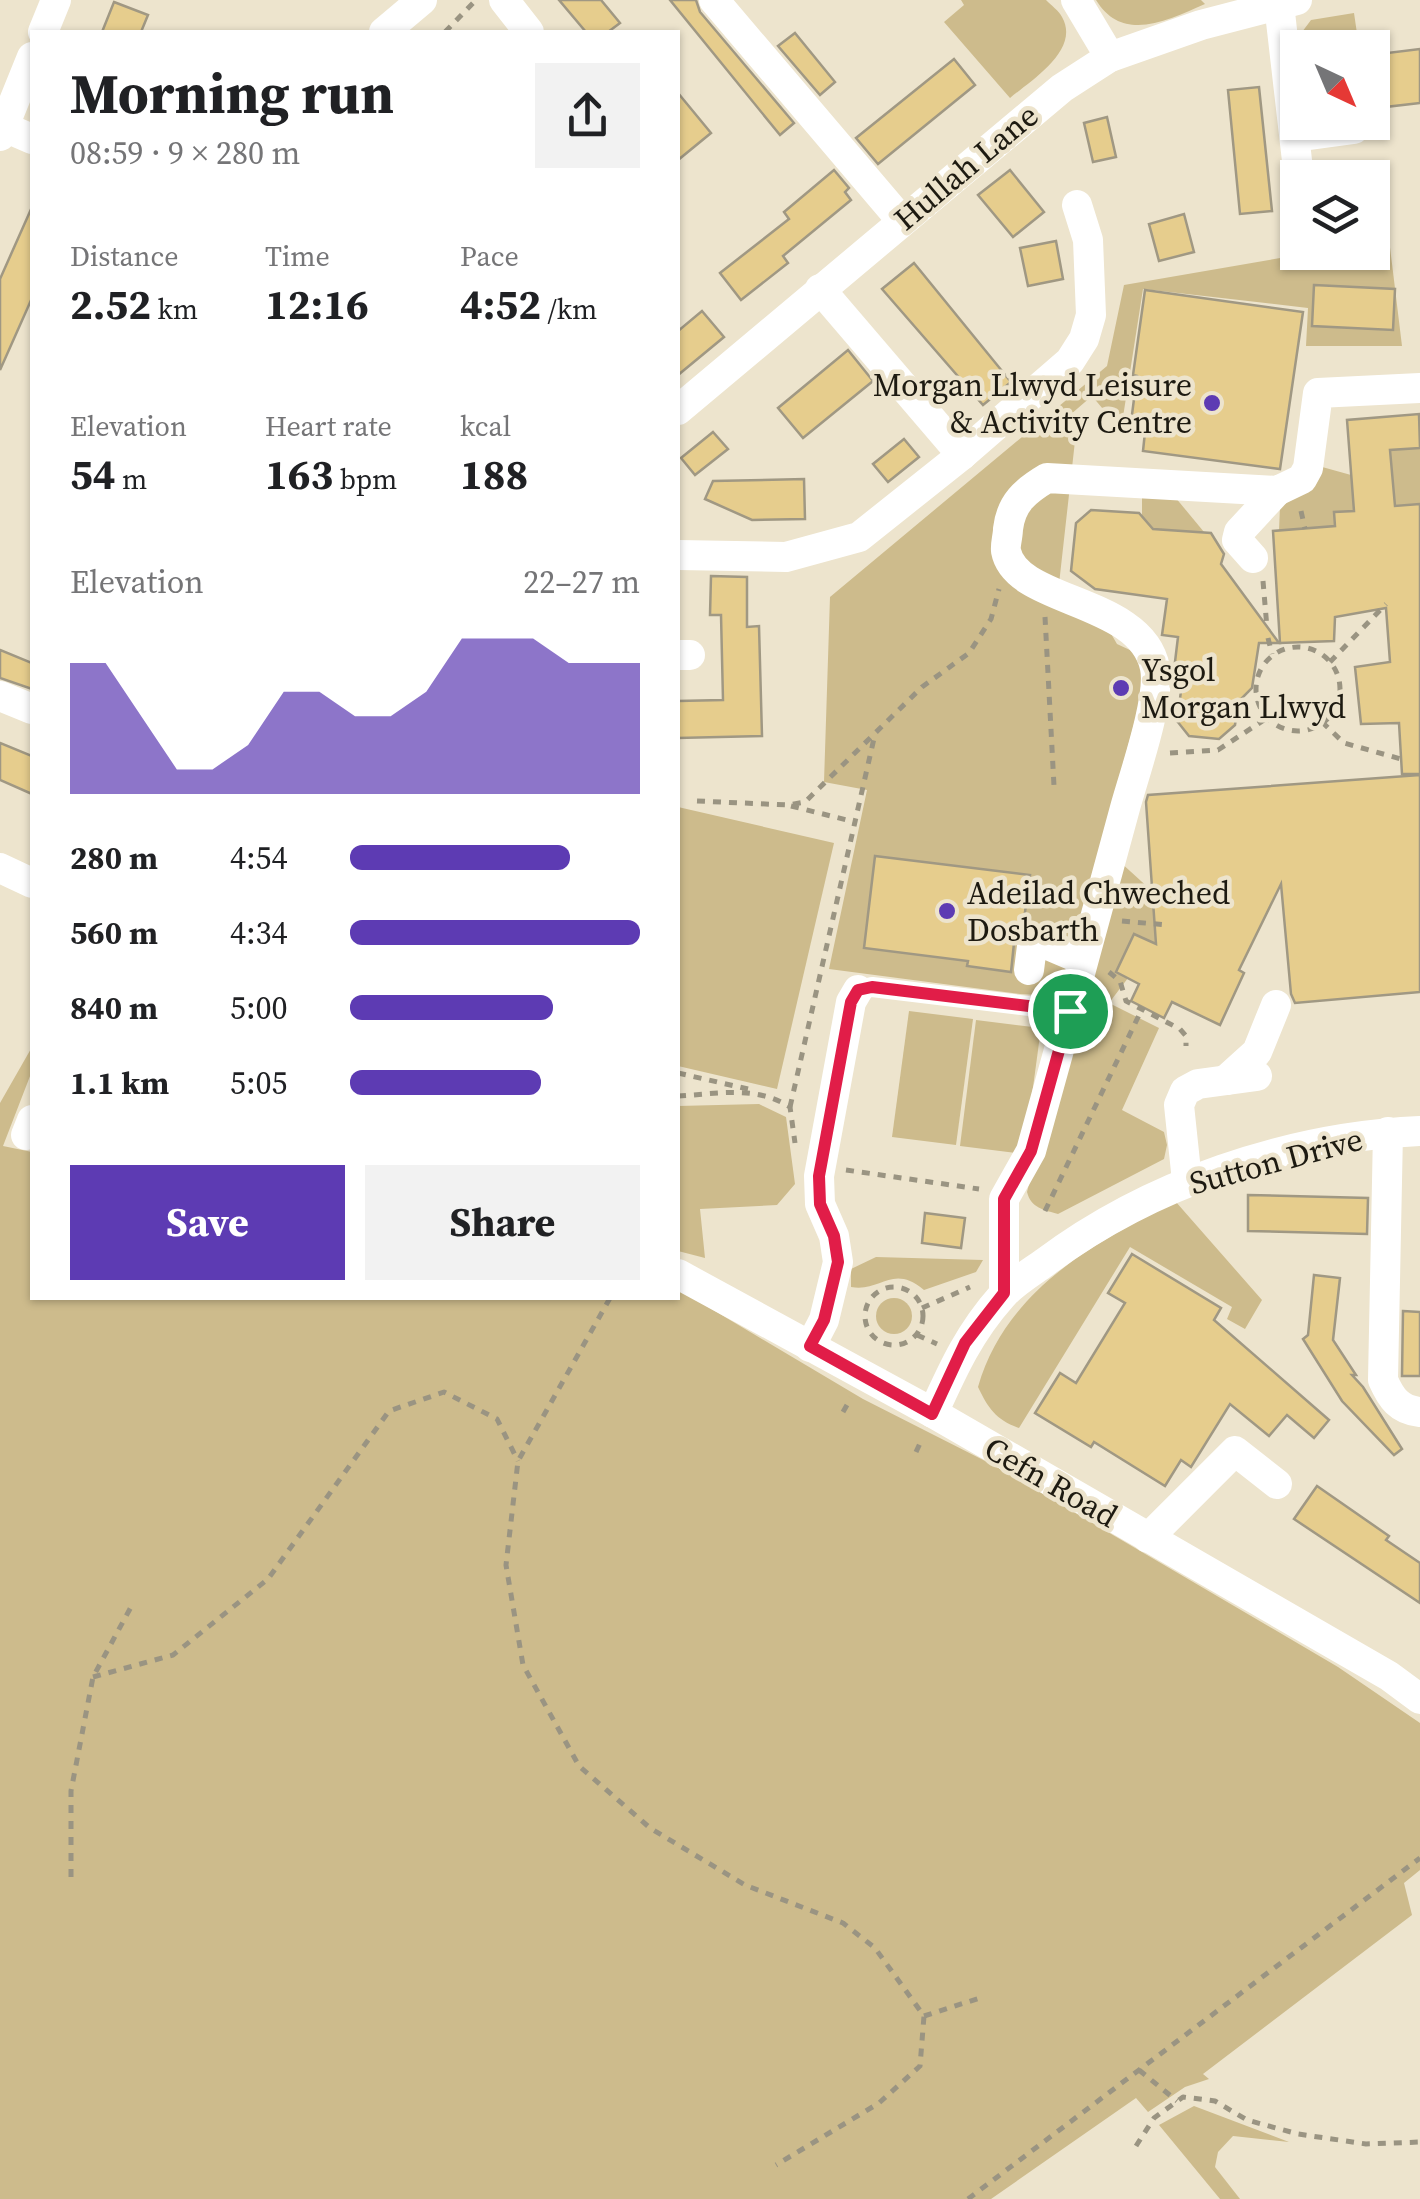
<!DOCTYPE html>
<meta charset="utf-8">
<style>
body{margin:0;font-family:"Source Serif 4",serif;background:#f2f2f2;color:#202124;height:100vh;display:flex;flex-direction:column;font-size:38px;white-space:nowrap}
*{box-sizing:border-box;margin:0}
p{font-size:32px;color:#757577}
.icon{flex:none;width:55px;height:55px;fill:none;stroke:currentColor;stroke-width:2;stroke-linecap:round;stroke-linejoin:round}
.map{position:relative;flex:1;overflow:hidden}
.sheet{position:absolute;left:30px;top:30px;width:650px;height:1270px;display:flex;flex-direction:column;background:#fff;border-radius:0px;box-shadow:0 2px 8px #0004}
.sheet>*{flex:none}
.needle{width:65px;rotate:136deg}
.buttons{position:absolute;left:1280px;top:30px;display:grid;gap:20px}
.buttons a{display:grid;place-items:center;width:110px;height:110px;border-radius:0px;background:#fff;box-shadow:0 2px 8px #0004;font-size:50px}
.pin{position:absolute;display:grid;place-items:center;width:85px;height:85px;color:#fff;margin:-42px;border:5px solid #fff;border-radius:50%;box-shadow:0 2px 10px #0007}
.round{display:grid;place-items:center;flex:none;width:105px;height:105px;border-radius:0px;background:#f2f2f2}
.head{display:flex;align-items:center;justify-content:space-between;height:170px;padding:0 40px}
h1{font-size:55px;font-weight:700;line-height:75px}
.stats{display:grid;grid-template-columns:repeat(3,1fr);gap:15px;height:170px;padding:10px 40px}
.stats div{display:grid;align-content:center}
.stats b{font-size:42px;font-weight:700}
.stats small{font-size:28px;font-weight:400}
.stats p{font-size:28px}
.chart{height:280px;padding:20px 40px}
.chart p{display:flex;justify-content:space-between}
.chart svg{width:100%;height:180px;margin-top:10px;fill:#5d3bb3;opacity:.7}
.button{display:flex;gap:20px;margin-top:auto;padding:20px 40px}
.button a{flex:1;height:115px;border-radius:0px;background:#5d3bb3;color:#fff;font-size:40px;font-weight:700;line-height:115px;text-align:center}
.button a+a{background:#f2f2f2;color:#202124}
ul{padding:0 40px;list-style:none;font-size:32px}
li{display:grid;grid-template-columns:160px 120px 1fr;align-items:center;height:75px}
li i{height:25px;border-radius:12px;background:#5d3bb3}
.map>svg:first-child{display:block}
.green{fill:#cdbb8c}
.building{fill:#e6cd8d;stroke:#a09883;stroke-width:2.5}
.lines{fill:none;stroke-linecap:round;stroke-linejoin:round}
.path{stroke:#9a9482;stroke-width:5;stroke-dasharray:8 8;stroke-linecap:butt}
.minor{stroke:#fff;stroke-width:30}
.route-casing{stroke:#fff;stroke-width:20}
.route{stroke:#e11d48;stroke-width:12}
.poi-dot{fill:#5d3bb3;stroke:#ede4cd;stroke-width:4}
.labels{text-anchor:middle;stroke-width:9;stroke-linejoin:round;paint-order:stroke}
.street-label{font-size:32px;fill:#1d1a11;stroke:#ede4cd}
.poi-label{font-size:32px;fill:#1d1a11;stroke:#ede4cd;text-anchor:start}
</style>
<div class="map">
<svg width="1420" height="2199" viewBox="0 0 1420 2199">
<rect width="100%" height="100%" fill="#ede4cd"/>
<g class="green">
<path d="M961,0H1046C1051,5 1059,11 1062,17C1081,50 1030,81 1010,98L944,22L964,5Z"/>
<path d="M1096,0H1201L1205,4C1168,20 1123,44 1096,0Z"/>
<polygon points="1354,13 1359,47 1298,48 1294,33 1302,32 1311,20"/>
<path d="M1389,239L1402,346H1306L1308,308L1143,289L1123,417L1108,415L1092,396L1063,421L1075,441L1057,602L1106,625L1117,644L1132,651L1147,677L1064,980C1054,998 1039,995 1020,994L829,969L867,790L824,782L830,597L1107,366L1124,285L1309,253L1372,252L1373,241Z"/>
<polygon points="1420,448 1420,504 1395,506 1390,450"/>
<polygon points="1315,465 1351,475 1354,511 1334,512 1335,526 1279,531 1280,507"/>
<polygon points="1142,495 1175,497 1204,532 1153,529 1142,517"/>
<polygon points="678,807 834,843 777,1089 678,1066"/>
<path d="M1119,861L1152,891L1157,944L1134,934L1116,972L1128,978L1109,1003L1159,1028L1122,1110L1164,1132L1167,1145L1164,1159L1058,1214C1044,1210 1031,1208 1027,1192L1075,1000Z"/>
<polygon points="909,1011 973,1019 956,1145 892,1137"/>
<polygon points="976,1020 1041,1028 1024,1154 960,1146"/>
<polygon points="32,1047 32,1071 3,1146 32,1152 32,1298 678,1298 678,1289 863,1399 997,1467 1338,1667 1420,1723 1420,1870 1404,1883 1412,1915 1203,2074 1209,2079 1185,2087 1148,2112 1136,2098 991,2199 0,2199 0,1103"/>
<polygon points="759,1104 786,1117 795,1184 777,1205 700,1209 705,1258 678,1251 678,1106"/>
<path d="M1176,1202L1262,1300L1245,1329L1227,1319L1232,1307L1130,1247L1019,1428C996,1420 988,1408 978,1387C1005,1292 1093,1242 1176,1202Z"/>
<path d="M876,1257L983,1260L976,1272L924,1290C892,1263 880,1293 851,1287V1269Z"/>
<circle cx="894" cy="1316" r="18"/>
<polygon points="1194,2106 1289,2142 1233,2136 1218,2152 1215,2167 1240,2199 1220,2199 1159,2125"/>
</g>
<g class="building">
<polygon points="559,0 601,0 620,23 608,32 586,32"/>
<polygon points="670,0 696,0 700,12 794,123 780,135"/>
<polygon points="114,2 148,15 141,32 102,32"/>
<polygon points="795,33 835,82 820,95 778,46"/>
<polygon points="1420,49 1420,103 1385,107 1379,54"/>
<polygon points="954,59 975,85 878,164 856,138"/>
<polygon points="1259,87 1272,211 1240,214 1228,90"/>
<polygon points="678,93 711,133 678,160"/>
<polygon points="1107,117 1116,157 1093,162 1084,123"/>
<polygon points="834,170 849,188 845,192 851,200 783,256 788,263 741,300 720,273 789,219 784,212"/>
<polygon points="1010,170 1044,212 1013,237 978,195"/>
<polygon points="32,207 32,298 0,370 0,279"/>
<polygon points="1184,214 1194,252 1159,261 1149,224"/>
<polygon points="1056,241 1063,279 1028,286 1020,248"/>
<polygon points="914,263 1011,382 983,405 882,289"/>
<polygon points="1314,285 1395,289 1393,330 1312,326"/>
<polygon points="1145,290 1303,312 1280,469 1143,451 1145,432 1130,430 1137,376 1133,375"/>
<polygon points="702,311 724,337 678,375 678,331"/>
<polygon points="848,350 873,381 803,438 778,408"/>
<polygon points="1419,414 1420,448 1390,450 1395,506 1420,504 1420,774 1402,774 1399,723 1361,724 1355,667 1390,662 1386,608 1335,617 1334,641 1280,643 1273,531 1335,526 1334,512 1354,511 1347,420"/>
<polygon points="713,432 728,449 695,475 681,458"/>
<polygon points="904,439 919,457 888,482 873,464"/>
<polygon points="804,479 805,519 752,520 705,499 713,481"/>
<polygon points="1091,510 1139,513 1153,529 1211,533 1224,554 1221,564 1279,643 1259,643 1252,688 1238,702 1235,725 1219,739 1189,736 1177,721 1181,691 1174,690 1174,670 1178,637 1162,635 1167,599 1095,589 1071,571 1076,523"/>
<polygon points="711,576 747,577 747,627 759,626 762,736 678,738 678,701 723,700 721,615 710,615"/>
<polygon points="0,650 32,663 32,689 0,678"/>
<polygon points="0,743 32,756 32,794 0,780"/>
<polygon points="1420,775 1420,992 1295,1003 1291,994 1281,884 1239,970 1244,973 1220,1025 1172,1002 1164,1018 1131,1001 1139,984 1116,972 1134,934 1156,944 1146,802 1148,795"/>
<polygon points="875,856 1030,875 1023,927 1014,943 1011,972 967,966 968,961 864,948"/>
<polygon points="1248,1195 1368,1198 1367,1234 1248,1231"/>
<polygon points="925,1213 965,1218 961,1248 922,1243"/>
<polygon points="1132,1254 1221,1308 1214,1320 1329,1420 1314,1438 1287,1415 1269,1436 1230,1404 1191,1467 1181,1460 1165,1486 1094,1442 1091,1447 1035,1413 1060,1373 1076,1383 1125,1303 1108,1293"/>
<polygon points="1314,1275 1340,1278 1333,1340 1356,1375 1352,1375 1363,1387 1402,1449 1394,1455 1342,1401 1303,1339 1308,1335"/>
<polygon points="1403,1311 1420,1312 1420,1376 1402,1376"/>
<polygon points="1317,1486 1389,1536 1386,1540 1420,1563 1420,1603 1294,1519"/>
</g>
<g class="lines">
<g class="path">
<polyline points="445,32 476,0"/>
<polyline points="1301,511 1305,529"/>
<polyline points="1263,581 1267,628"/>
<polyline points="1045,617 1054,786"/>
<polyline points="1268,638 1272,654"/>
<circle cx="1298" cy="689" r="42"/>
<polyline points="1330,662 1386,604"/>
<polyline points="1322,722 1344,743 1401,759"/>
<polyline points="1170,753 1218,750 1267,718"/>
<polyline points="697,801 788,805 805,802 922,687 969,653 991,619 999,589"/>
<polyline points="791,806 855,822"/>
<polyline points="1122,921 1167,925"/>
<polyline points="1109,972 1120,981 1126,1001 1180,1029 1186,1036 1186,1046"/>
<polyline points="886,989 1044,1008"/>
<polyline points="678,1073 748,1089"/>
<path d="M678,1096C717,1094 756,1085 790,1107L795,1143"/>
<polyline points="790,1107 875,734"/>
<polyline points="846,1170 979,1189"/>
<polyline points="1045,1211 1141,1011"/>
<circle cx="894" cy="1316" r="29"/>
<polyline points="610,1298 518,1461 506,1565 523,1665 579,1766 650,1828 745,1885 843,1923 875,1948 924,2016 920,2066 879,2103 776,2165"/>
<polyline points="922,1308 970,1287"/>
<polyline points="917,1335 937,1344"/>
<polyline points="843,1412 851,1398"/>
<polyline points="916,1452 922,1439"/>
<polyline points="93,1677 173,1655 268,1579 389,1411 444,1392 497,1419 518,1461"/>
<polyline points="71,1877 71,1791 93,1677 131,1607"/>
<polyline points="924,2016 983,1997"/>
<polyline points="1139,2070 1177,2101"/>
<polyline points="1136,2146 1154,2118 1183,2097 1215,2101 1247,2120 1298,2134 1366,2144 1420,2142"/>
<polyline points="968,2199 1420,1858"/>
</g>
<g class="minor">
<polyline points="504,0 529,32"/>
<polyline points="714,0 902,221"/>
<polyline points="1076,0 1110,57"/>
<polyline points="1279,4 1299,178"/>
<polyline points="43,32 56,0"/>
<polyline points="384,32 422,0"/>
<polyline points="4,127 32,139"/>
<polyline points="0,136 32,57"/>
<polyline points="1295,137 1354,129"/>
<polyline points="820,289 962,455"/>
<polyline points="678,410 1062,88 1110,57 1201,25 1297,0"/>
<polyline points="678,555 786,557 859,537 962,455 1070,361 1084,339 1091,315 1088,240 1077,205"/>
<polyline points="1253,558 1237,540 1239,532 1277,491"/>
<polyline points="678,655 690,655"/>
<polyline points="0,696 32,709"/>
<polyline points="0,868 32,883"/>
<polyline points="1029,970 1032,946 1036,940 1083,960"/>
<polyline points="1226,1080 1257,1052 1276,1005"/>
<path d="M1388,1132L1383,1380C1391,1398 1399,1410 1420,1412"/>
<polyline points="26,1135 32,1120"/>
<polyline points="1187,1181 1179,1105 1185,1091 1198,1084 1257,1076"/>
<polyline points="678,1274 933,1413 1389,1676 1420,1699"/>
<path d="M1004,1293V1199L1031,1151C1063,1037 1094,922 1125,808C1134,775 1161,699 1155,668C1142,598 1016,604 1006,551C1005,545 1008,536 1008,529C1011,503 1025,491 1047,478L1277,491L1302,479L1308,468L1318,393L1420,388"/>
<polyline points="810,1347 824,1320 838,1262 834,1236 820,1204 819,1176 851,1002 858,990"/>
<path d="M933,1413C953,1369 969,1333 1002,1296C1013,1283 1030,1273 1044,1263C1149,1184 1288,1137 1420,1131"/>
<polyline points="1148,1538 1235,1451 1277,1484"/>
</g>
</g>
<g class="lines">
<g class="route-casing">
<polygon id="route" points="872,987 1070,1011 1031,1151 1004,1199 1004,1293 965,1343 932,1414 810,1346 824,1320 838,1262 834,1236 820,1204 819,1176 851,1002 858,990"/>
</g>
<use href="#route" class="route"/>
</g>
<g class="poi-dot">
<circle cx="1212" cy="403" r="10"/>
<circle cx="1121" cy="688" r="10"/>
<circle cx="947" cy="911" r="10"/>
</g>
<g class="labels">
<g class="street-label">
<text transform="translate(966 167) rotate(-40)" y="11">Hullah Lane</text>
<text transform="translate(1276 1161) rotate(-15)" y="11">Sutton Drive</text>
<text transform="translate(1051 1482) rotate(30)" y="11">Cefn Road</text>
</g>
<g class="poi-label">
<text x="1192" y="396" text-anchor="end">Morgan Llwyd Leisure<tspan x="1192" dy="37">&amp; Activity Centre</tspan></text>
<text x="1141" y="681">Ysgol<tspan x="1141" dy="37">Morgan Llwyd</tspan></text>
<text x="967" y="904">Adeilad Chweched<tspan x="967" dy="37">Dosbarth</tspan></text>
</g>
</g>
</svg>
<div class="buttons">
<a><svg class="needle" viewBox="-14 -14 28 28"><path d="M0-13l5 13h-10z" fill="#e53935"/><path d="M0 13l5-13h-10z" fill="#757577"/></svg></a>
<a><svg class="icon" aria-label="layers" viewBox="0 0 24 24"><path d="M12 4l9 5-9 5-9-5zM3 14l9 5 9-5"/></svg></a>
</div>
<div class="pin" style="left:1070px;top:1011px;background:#1e9e55"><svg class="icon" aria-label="arrive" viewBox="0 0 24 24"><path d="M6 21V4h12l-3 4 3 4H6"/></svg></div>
<section class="sheet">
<div class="head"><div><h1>Morning run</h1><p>08:59 · 9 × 280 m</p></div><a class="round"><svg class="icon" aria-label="share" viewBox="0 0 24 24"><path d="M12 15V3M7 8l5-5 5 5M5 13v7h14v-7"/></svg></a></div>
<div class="stats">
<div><p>Distance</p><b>2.52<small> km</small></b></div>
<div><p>Time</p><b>12:16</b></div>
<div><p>Pace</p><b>4:52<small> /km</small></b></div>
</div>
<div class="stats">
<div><p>Elevation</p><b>54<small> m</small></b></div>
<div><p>Heart rate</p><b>163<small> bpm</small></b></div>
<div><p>kcal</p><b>188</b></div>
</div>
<div class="chart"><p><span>Elevation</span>22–27 m</p>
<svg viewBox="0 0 160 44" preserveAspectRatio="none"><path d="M0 44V12L10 12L20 25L30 38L40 38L50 32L60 19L70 19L80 25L90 25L100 19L110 6L120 6L130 6L140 12L150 12L160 12V44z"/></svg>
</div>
<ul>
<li><b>280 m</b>4:54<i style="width:76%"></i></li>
<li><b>560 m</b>4:34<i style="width:100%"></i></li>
<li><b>840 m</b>5:00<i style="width:70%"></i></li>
<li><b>1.1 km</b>5:05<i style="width:66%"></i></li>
</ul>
<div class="button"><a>Save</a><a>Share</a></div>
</section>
</div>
